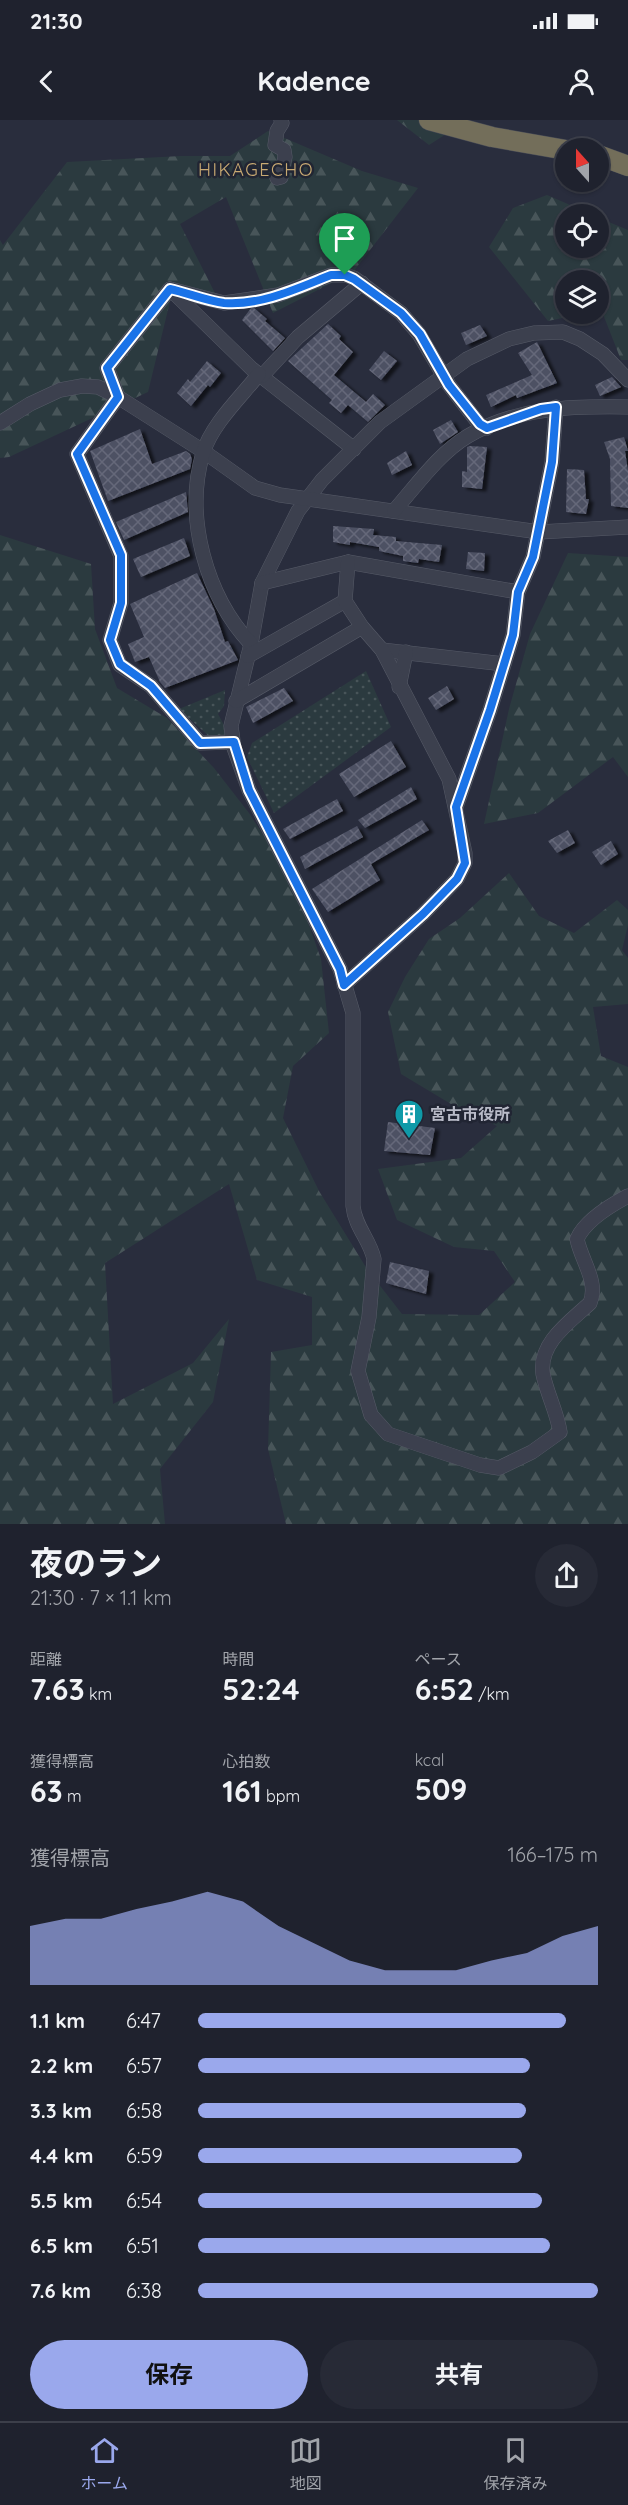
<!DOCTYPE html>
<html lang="ja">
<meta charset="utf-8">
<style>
body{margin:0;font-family:Quicksand,"Noto Sans JP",sans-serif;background:#272a36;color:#f1f3f6;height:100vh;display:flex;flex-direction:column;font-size:22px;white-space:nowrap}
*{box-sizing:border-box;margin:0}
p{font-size:20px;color:#a1a4aa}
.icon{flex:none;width:33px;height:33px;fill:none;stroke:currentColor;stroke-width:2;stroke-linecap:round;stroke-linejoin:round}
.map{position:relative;height:1404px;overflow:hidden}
.sheet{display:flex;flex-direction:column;background:#1f222e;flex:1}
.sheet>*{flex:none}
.needle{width:39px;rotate:339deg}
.controls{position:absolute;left:555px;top:18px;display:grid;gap:12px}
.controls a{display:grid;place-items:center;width:54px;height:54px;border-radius:50%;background:#1f222e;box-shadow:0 2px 4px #0004,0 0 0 2px #3c3f4a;font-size:30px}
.pin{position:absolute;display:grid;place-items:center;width:51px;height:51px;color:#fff;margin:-62px -26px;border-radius:50% 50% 50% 0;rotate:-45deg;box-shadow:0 0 6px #0007}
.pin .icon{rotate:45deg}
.round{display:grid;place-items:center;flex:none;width:63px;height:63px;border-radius:32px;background:#272a36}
.headline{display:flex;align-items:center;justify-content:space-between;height:102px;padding:0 30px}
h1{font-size:33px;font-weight:700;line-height:45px}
.stats{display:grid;grid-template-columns:repeat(3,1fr);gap:9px;height:102px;padding:6px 30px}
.stats div{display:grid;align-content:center}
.stats b{font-size:30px;font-weight:700}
.stats small{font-size:16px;font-weight:400}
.stats p{font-size:16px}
.chart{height:168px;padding:12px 30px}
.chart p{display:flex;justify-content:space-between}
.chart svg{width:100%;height:108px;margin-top:6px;fill:#9aa8ec;opacity:.7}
.primary-button{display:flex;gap:12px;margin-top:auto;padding:12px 30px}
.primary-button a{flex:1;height:69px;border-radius:36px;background:#9aa8ec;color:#111;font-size:24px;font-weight:700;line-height:69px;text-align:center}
.primary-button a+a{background:#272a36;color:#f1f3f6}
ul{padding:0 30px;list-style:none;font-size:20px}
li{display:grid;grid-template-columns:96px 72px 1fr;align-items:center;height:45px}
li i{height:15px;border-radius:8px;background:#9aa8ec}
.status{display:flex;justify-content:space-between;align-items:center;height:42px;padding:0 30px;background:#1f222e;direction:ltr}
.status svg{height:16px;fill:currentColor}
header{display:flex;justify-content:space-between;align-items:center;height:78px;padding:0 30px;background:#1f222e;font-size:27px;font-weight:700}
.tab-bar{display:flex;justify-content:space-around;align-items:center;height:84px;border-top:2px solid #3c3f4a;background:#1f222e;font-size:16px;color:#a1a4aa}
.tab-bar a{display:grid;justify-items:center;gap:3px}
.tab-bar .current{color:#9aa8ec}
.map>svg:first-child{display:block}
.forest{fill:url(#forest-firs)}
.park{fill:url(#park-dots)}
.building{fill:url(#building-cross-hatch);filter:url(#shadow)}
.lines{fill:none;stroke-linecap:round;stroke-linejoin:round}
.minor-casing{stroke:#575b68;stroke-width:15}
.highway-casing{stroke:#444855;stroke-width:21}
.minor{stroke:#3c404e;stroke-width:14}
.highway{stroke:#736e5a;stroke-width:20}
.route-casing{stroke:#fff;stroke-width:12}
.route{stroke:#1a73e8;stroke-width:8}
.labels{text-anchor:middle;stroke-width:5;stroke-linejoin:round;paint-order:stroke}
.poi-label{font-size:16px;font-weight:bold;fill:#b9bbc8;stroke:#212533;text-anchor:start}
.neighbourhood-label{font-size:18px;letter-spacing:1.5px;fill:#c9aa73;stroke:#212533}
</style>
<div class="status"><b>21:30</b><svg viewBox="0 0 49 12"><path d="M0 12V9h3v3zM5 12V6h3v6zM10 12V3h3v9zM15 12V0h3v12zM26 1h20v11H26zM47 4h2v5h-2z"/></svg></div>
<header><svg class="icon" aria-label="back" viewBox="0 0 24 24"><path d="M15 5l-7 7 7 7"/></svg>Kadence<svg class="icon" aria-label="person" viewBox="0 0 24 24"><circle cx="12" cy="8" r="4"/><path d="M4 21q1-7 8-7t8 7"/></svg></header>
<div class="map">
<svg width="628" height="1404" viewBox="0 0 628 1404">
<defs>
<pattern id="forest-firs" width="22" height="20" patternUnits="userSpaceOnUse" patternTransform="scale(1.5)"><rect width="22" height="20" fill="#2b3a3f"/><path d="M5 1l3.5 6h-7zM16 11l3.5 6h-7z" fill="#485559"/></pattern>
<pattern id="park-dots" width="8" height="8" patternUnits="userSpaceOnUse" patternTransform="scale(1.5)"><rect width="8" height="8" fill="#2b3a3f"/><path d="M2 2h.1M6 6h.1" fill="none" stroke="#485559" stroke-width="1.8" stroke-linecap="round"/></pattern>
<pattern id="building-cross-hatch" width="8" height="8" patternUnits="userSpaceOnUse" patternTransform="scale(1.5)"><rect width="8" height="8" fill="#4d5164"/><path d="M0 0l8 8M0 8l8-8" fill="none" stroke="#656879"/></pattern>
<filter id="shadow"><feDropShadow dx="4.5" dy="2.5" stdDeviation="1.5" flood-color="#0009"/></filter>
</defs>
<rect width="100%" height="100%" fill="#292d3d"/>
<g class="forest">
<polygon points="397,0 468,0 429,25"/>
<polygon points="268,11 362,51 418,68 353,152 273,193 226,77 180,104 217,177 174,165 148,272 9,337 0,338 0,120 3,125 67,42 181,36 230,36"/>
<polygon points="547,75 591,94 566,94 566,128 598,128 599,98 628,110 628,240 621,240 601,189 599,190 598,160 566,160 566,194 581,194 548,201 489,127 513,88"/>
<polygon points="0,415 91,444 95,509 117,568 167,598 214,648 249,693 294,763 321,839 329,913 293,946 283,998 319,1071 367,1149 402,1194 479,1195 515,1162 494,1131 454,1127 397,1100 378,1049 461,1038 497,1006 451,984 401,954 388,892 405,857 429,819 460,798 509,753 539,796 574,813 617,780 628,790 628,805 622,830 628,838 628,884 593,887 601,936 628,947 628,1404 286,1404 268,1329 271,1232 312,1225 312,1177 257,1160 229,1064 105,1143 113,1284 193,1243 229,1199 213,1282 160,1349 165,1404 0,1404"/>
<polygon points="568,433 628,437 628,657 613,637 538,693 484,704 509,589 530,514"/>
</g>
<g class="park">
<polygon points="366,551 391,607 274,693 247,637 252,623"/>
<polygon points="225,570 224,586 218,594 229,614 212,619 179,589"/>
</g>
<g class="building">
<polygon points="251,188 254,188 267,199 265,201 285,218 273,231 242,200"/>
<polygon points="328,204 341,216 339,219 353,232 334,255 366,282 373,274 385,285 368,302 348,285 341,293 329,283 332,280 288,241"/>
<polygon points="480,205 487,216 466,225 461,213"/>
<polygon points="537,222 557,263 517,278 516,275 491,287 486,275 532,255 518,233"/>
<polygon points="384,231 397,241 381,260 369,250"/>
<polygon points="207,241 221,253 210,267 208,265 191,286 177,273 188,259 190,262"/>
<polygon points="612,257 621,267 600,276 595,265"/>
<polygon points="451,300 458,312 440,324 433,310"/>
<polygon points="140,309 152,344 186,331 190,334 192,339 190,349 108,381 90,331"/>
<polygon points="624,317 628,331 625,331 628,351 628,388 611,386 610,339 604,322"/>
<polygon points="470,326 487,327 482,369 462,367 462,351 467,352 467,327"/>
<polygon points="406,331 412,345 392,355 387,343"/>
<polygon points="567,349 584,350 586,379 589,379 586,394 566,392"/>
<polygon points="186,372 188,392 124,420 116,402"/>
<polygon points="333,406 374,409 373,415 396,417 396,421 442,425 439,442 419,439 418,443 403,441 403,436 379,431 379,427 350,422 350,425 333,422"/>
<polygon points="184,418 190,436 141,457 133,439"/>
<polygon points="468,432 485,433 484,451 466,449"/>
<polygon points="197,453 214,489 225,522 228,521 238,540 165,568 160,562 149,537 135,542 128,524 144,517 130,484"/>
<polygon points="447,566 454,579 436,590 428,578"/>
<polygon points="284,568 293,581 253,603 246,587"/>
<polygon points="391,621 406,647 354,677 339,654"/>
<polygon points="411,667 417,679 365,708 358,700"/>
<polygon points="337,679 343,691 290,719 283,709"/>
<polygon points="422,700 429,710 371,744 380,760 328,792 312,769"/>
<polygon points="357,706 363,717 305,749 300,737"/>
<polygon points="568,710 575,723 557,733 548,721"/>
<polygon points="611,721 618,734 601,745 592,732"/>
<polygon points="388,1002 435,1008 430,1035 384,1031"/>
<polygon points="390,1142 429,1151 426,1174 386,1163"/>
</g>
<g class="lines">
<g class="minor-casing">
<g id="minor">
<polyline points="277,58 281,57 285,37 284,30 275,25 277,11 282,3 281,0"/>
<polyline points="170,169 107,248 118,277 77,334 121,436 121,483 110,520 120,545 151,566 200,623 233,622"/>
<polyline points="170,169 224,183 278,175 331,155 345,155 354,158 401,193 419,214 449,265 480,305 487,308"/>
<polyline points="172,171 252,249 354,329"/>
<polyline points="262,256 298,217 362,163"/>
<path d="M628,260L603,234L580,219L563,212L534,213L509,219L467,239L380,302L322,360L298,391L262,463L251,524L231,606L234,628L249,670L340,849L353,893V1086C355,1107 370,1120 374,1139L369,1197L358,1251L371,1295L388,1314L480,1345L499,1348L532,1332L560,1312C557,1292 547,1274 543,1254C538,1223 571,1201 590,1183C599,1162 581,1140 577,1119C585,1101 611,1085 628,1076"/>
<polyline points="0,303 30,284 60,270 82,266 98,267 118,277 203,331 255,368 280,375 539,412 628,407"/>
<path d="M394,391C416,366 439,333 468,316C517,287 573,286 628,287"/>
<polyline points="262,463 348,442 518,472"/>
<path d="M251,524C206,476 184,397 203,333C212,304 240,278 259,254"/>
<polyline points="382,530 504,544"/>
<polyline points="248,536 345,481"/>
<polyline points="399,567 406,532"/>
<polyline points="236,581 362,507"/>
<polyline points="456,687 490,590 513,515 518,472 533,437 552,342 556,287"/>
<polyline points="344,865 423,794 457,759 465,743 465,733 449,659 382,530 362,507 345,481 348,442"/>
</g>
</g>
<g class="highway-casing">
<g id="highway">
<polyline points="429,0 492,17 566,30"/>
<polyline points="598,35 628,46"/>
</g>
</g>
<use href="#minor" class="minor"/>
<use href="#highway" class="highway"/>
</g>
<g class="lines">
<g class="route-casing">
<path id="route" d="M331,155H345L354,159L401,193L420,214L449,265L480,304L487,308L541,289L556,287L552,342L533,437L518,472L513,515L490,590L456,687L465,743L457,759L423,794L344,865L340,849L249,670L234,622L200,623L151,566L120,544L110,520L121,483V435L77,334L118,277L107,248L170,169C188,173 207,181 224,183C261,186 298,168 331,155Z"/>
</g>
<use href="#route" class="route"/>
</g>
<defs>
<g id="building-pin" transform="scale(1.5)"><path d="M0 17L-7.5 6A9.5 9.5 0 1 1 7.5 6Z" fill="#0f9aa8" stroke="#212533"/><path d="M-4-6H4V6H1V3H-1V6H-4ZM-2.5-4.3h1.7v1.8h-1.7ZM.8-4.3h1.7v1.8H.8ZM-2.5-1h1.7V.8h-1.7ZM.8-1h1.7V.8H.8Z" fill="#fff"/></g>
</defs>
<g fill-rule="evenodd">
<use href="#building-pin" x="409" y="994"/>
</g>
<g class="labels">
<g class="poi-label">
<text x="430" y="1000">宮古市役所</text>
</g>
<g class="neighbourhood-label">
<text x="256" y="56">HIKAGECHO</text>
</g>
</g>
</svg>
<div class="controls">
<a><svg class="needle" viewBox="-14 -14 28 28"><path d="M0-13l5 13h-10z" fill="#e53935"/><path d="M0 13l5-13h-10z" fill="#a1a4aa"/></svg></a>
<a><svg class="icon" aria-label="locate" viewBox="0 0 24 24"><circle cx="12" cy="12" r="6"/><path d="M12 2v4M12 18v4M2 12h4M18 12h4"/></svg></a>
<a><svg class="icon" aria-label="layers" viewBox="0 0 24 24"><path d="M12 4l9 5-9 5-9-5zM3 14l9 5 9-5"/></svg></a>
</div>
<div class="pin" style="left:345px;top:155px;background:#1e9e55"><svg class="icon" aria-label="arrive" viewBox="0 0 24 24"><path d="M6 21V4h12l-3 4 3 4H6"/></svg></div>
</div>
<section class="sheet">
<div class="headline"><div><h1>夜のラン</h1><p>21:30 · 7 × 1.1 km</p></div><a class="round"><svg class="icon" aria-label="share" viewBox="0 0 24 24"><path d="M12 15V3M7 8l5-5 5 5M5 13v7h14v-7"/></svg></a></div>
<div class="stats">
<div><p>距離</p><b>7.63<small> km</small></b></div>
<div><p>時間</p><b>52:24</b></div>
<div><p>ペース</p><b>6:52<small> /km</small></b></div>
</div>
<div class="stats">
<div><p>獲得標高</p><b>63<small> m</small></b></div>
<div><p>心拍数</p><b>161<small> bpm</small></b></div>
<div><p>kcal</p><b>509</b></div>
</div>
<div class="chart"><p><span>獲得標高</span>166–175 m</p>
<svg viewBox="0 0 160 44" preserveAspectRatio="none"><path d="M0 44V20L10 17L20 17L30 13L40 10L50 6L60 10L70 20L80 27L90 34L100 38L110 38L120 38L130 34L140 31L150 24L160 20V44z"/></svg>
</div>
<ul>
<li><b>1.1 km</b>6:47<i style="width:92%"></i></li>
<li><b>2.2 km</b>6:57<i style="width:83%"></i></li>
<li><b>3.3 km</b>6:58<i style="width:82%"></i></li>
<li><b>4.4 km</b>6:59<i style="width:81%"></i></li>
<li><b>5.5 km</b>6:54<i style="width:86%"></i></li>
<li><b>6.5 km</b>6:51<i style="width:88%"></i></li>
<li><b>7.6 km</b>6:38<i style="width:100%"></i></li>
</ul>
<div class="primary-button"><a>保存</a><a>共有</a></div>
</section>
<nav class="tab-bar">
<a class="current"><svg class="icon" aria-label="home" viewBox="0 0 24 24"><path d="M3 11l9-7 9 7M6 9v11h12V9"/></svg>ホーム</a>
<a><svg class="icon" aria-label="map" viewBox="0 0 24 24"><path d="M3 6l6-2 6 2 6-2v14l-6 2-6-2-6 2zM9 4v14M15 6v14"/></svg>地図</a>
<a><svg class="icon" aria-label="saved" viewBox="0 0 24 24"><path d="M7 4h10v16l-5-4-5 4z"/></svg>保存済み</a>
</nav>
